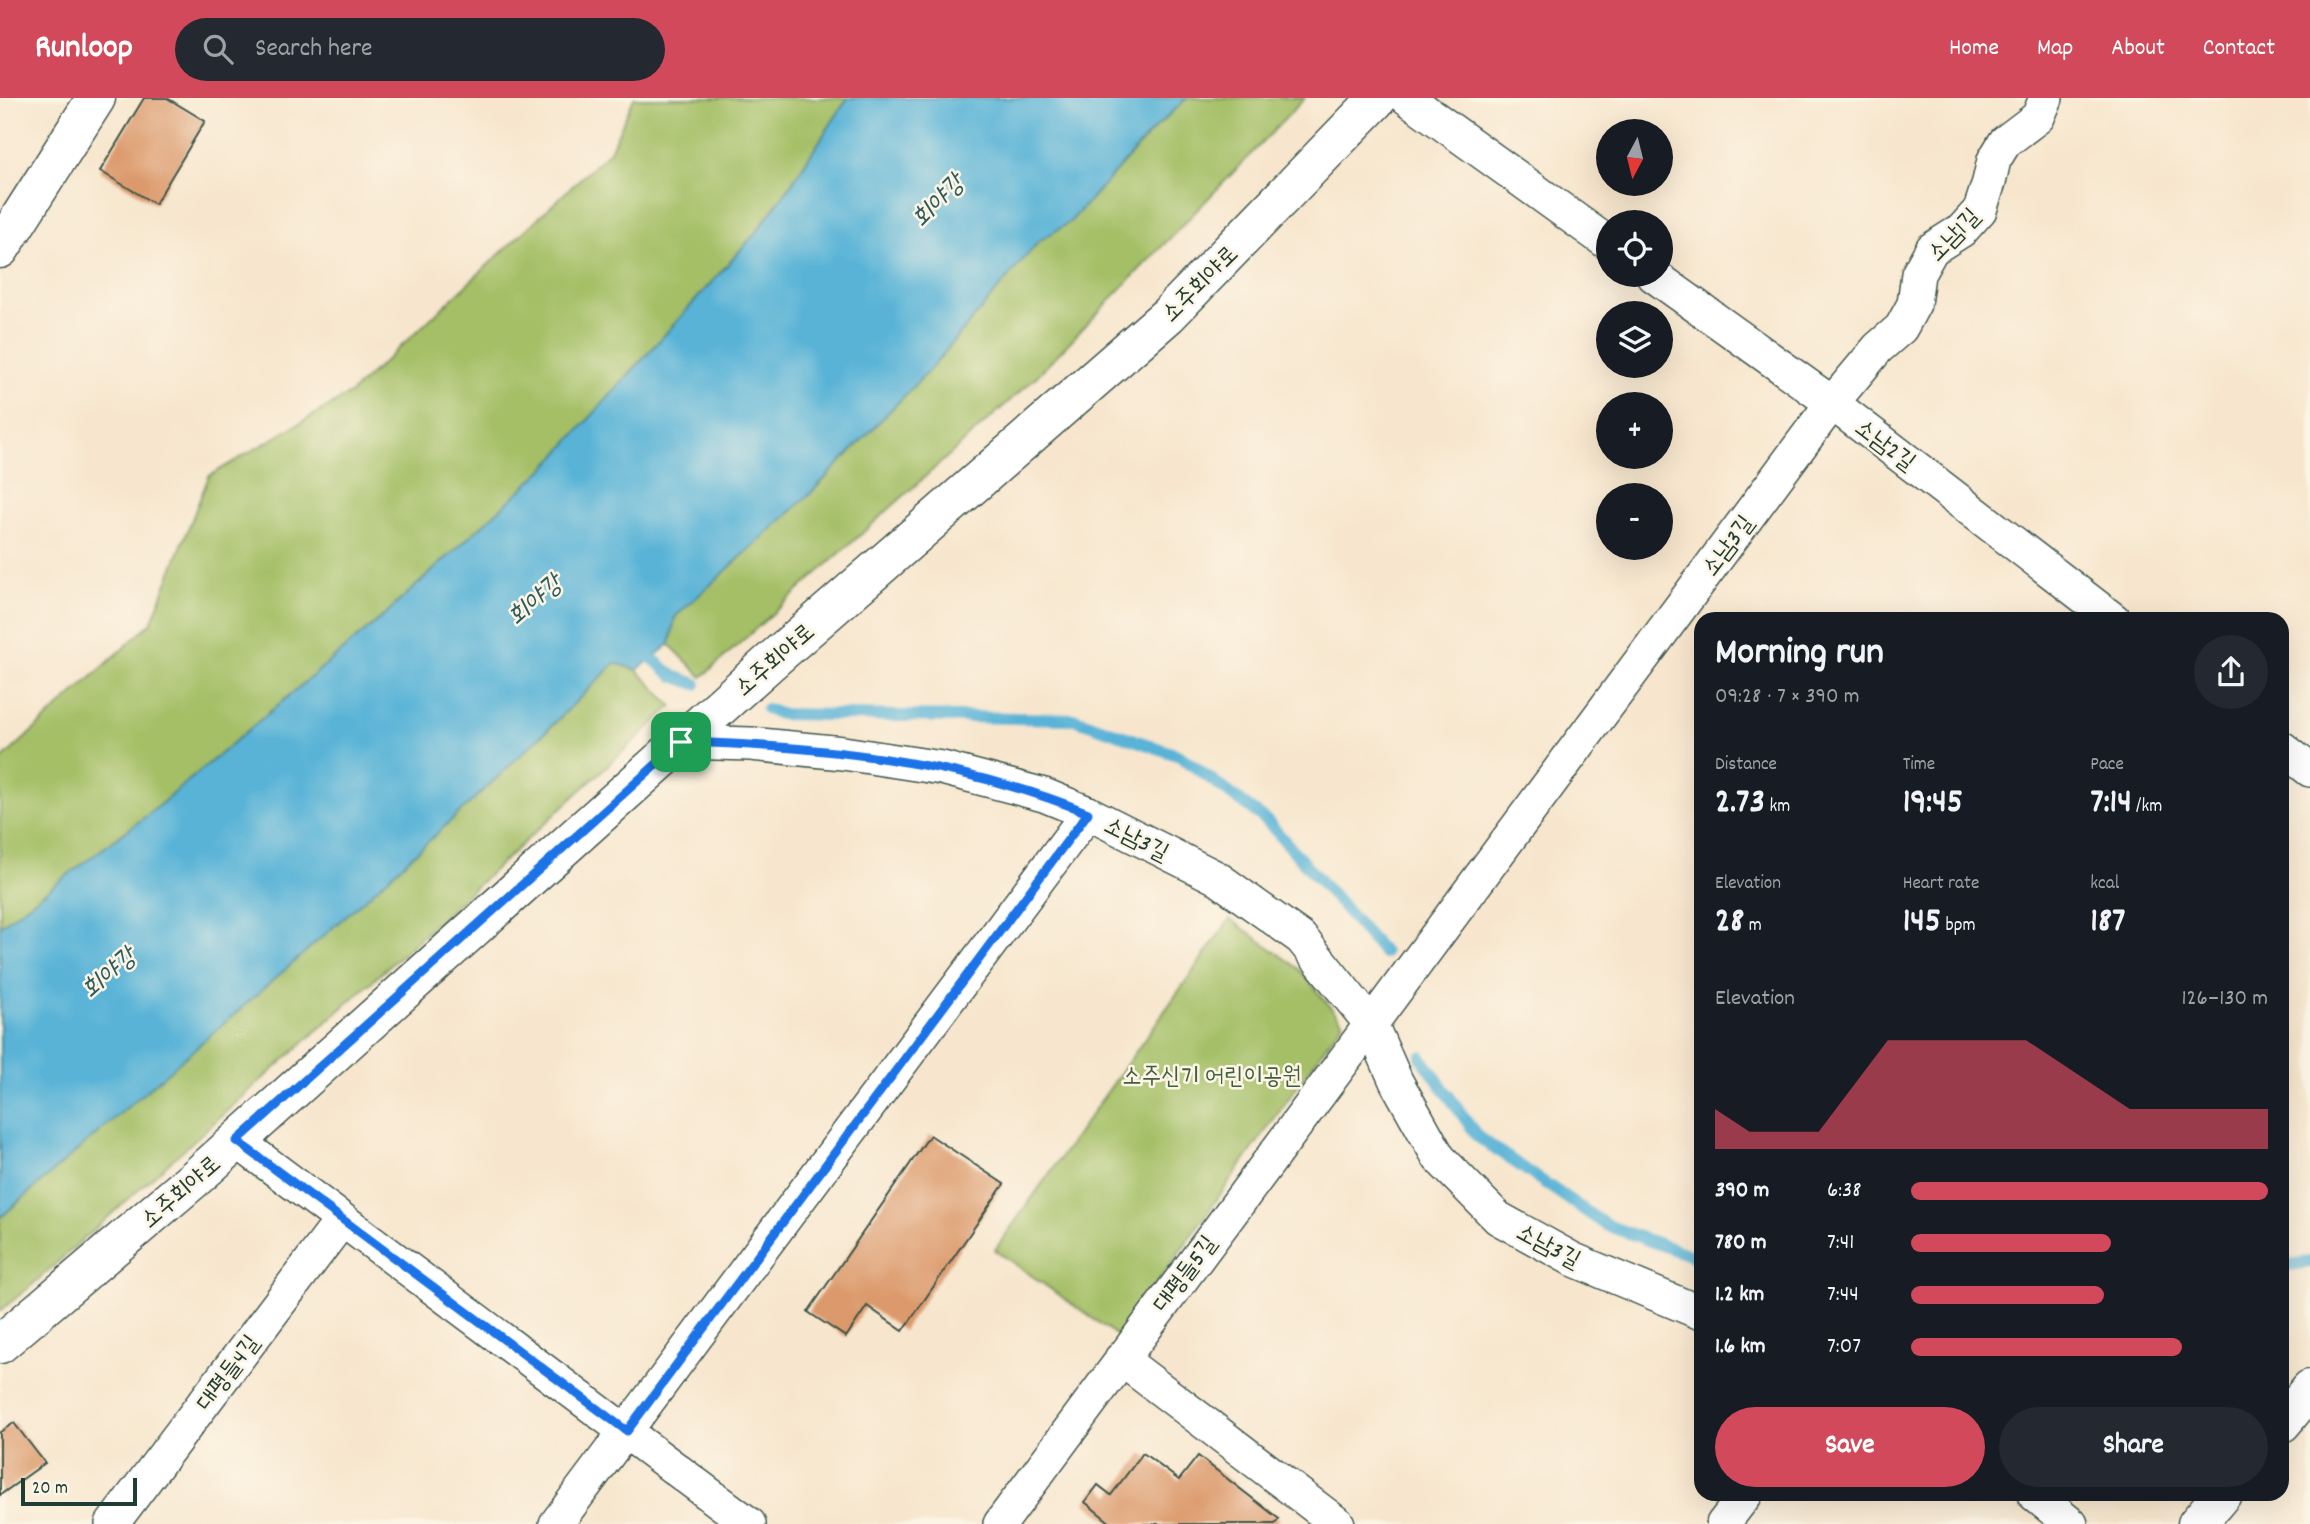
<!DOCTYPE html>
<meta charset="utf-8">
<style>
body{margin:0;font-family:Dekko,"Poor Story",sans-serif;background:#242831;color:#f1f3f6;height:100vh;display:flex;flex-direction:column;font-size:26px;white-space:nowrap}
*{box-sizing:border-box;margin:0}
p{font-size:23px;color:#9ea1a6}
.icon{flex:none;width:38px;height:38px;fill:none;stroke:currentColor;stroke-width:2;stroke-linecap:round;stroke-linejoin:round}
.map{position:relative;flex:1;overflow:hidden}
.panel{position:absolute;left:1694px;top:514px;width:595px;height:889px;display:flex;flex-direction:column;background:#171b24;border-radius:21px;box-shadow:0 7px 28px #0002}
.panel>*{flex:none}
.needle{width:46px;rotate:187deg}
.controls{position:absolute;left:1596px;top:21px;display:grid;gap:14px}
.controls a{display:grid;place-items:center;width:77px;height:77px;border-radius:50%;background:#171b24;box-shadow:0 7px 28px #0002;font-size:35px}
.scale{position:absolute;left:21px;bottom:18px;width:116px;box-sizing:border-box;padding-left:7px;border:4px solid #1f3d34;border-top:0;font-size:19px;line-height:24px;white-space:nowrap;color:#1f3d34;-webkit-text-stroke:5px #fcf5e5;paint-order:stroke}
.pin{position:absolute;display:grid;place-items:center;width:60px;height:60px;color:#fff;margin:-30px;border-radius:14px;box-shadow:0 4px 10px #0006}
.round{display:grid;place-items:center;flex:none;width:74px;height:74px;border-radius:37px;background:#242831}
.headline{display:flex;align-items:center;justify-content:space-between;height:119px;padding:0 21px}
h1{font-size:38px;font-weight:700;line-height:52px}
.figures{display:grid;grid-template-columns:repeat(3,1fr);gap:10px;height:119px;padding:7px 21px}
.figures div{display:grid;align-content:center}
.figures b{font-size:35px;font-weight:700}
.figures small{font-size:19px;font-weight:400}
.figures p{font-size:19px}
.chart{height:196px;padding:14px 21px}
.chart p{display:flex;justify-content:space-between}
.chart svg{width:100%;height:126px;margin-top:7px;fill:#d1495b;opacity:.7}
.button{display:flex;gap:14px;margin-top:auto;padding:14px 21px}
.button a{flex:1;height:80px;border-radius:42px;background:#d1495b;color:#fff;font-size:28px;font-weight:700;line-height:80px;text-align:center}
.button a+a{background:#242831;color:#f1f3f6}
ul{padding:0 21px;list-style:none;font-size:23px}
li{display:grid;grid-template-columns:112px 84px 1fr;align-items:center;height:52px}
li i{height:18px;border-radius:9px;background:#d1495b}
header{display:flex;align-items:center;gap:42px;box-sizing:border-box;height:98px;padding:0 35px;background:#d1495b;color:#fff}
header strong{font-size:33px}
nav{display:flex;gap:38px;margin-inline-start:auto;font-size:24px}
.search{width:490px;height:63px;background:#242831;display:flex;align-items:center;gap:18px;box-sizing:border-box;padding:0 24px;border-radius:38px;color:#9ea1a6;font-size:26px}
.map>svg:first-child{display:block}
.green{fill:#a4bf66;stroke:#627e4d;stroke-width:2}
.water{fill:#59b3d7;stroke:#3c7886;stroke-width:2}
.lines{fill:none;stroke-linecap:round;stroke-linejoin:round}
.stream{stroke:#59b3d7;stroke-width:12}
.building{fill:#dc9a6c}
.street-casing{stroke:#3f564b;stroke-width:36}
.secondary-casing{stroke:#3f564b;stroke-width:41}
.street{stroke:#fff;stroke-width:33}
.secondary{stroke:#fff;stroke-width:38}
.route-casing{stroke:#fff;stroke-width:14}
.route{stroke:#1a73e8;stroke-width:9}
.labels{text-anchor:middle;stroke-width:5;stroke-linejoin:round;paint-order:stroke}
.street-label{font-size:24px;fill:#1f3d34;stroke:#fcf5e5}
.park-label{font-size:24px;fill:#405e40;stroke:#fcf5e5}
.water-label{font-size:26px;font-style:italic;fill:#2e5a5d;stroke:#fcf5e5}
</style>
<header>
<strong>Runloop</strong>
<div class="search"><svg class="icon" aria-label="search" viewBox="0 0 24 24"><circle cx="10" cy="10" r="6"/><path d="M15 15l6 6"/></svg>Search here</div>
<nav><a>Home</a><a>Map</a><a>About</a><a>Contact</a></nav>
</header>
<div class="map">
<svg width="2310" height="1426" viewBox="0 0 2310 1426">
<rect width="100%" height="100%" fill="#fcf5e5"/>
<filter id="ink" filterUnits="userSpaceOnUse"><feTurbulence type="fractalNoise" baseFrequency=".0143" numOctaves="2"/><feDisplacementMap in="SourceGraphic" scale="14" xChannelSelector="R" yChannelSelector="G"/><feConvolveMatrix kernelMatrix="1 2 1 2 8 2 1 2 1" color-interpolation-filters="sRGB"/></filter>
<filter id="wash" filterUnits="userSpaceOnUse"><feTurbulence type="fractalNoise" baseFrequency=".00686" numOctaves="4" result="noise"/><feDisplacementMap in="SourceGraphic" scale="28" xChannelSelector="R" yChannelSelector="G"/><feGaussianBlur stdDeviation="1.57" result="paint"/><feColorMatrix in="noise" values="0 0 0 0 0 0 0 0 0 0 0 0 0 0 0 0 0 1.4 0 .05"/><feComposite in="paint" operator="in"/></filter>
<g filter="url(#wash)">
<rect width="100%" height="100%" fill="#f7e6cd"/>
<g class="green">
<polygon points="634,0 848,0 790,88 754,137 546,369 381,520 149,716 0,828 0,663 151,525 209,378 351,295 610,53"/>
<polygon points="1187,0 1305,0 1035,280 702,579 670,547 675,519 810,396 932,269 1039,143 1070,124 1155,30"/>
<polygon points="615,564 637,572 672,608 406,853 32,1187 0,1213 0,1120 195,950 551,629"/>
<polygon points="1230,821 1298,870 1343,924 1119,1239 995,1152"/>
</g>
<path class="water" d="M848,0H1187L1155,30L1070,124L1039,143L932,269L810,396L675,519L670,546L637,572L615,565C420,761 208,938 0,1120V828L149,716L381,520L546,369L754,137L790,88Z"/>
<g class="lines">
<g class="stream">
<polyline points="641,551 673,578 696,586"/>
<polyline points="767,611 780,616 1075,621 1180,658 1267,723 1384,855"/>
<polyline points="1421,959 1478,1039 1606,1127 1701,1161"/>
<polyline points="2282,1168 2310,1164"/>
</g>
</g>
<g id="blocks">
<g class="building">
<polygon points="144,0 167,0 205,23 155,106 100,73"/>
<polygon points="930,1037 1004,1086 903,1233 867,1208 846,1239 808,1214"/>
<polygon points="14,1325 45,1365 0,1397 0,1334"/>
<polygon points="1143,1355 1179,1382 1198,1358 1279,1421 1275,1426 1112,1426 1085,1404 1098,1387 1111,1397"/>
</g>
</g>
</g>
<g filter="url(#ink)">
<use href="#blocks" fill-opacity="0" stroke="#3f564b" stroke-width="2"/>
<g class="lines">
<g class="street-casing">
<g id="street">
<polyline points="1407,0 1608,145"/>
<polyline points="1653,177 1832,305 2114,522"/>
<polyline points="681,644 751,646 843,655 942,670 1044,697 1088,715 1217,780 1301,840 1371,926 1396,983 1439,1060 1498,1120 1572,1161 1701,1215"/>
<polyline points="2282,650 2310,672"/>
<polyline points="237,1043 749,1426"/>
<polyline points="1121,1261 1338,1426"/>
<polyline points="2034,1396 2071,1426"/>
<polyline points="112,1426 342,1122"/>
<polyline points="556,1426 1088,715"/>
<polyline points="1000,1426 1832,305 1878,250 1901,230 1914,206 1918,176 1932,151 1962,132 1980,112 1989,84 1994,62 2005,44 2038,19 2046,0"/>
<polyline points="1723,1426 1746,1396"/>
</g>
</g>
<g class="secondary-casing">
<g id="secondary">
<polyline points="0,151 96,0"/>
<polyline points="0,1246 200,1076 769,565 1168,217 1378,0"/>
<polyline points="2282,1325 2310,1291"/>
<polyline points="2197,1426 2222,1396"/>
</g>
</g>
<use href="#street" class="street"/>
<use href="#secondary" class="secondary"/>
</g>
</g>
<g class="lines" filter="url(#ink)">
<g class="route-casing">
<path id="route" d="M681,644C819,648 959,662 1088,715L627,1333L237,1043Z"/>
</g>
<use href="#route" class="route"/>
</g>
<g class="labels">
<g class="street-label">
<text transform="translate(1953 136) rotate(-46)" y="8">소남1길</text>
<text transform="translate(1199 185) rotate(-45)" y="8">소주회야로</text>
<text transform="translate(1886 346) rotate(37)" y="8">소남2길</text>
<text transform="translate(1727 447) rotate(-53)" y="8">소남3길</text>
<text transform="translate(774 561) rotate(-41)" y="8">소주회야로</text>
<text transform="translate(1137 740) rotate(27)" y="8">소남3길</text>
<text transform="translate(180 1093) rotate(-41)" y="8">소주회야로</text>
<text transform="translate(1549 1147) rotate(28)" y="8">소남3길</text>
<text transform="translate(1184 1175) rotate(-53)" y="8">대평들5길</text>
<text transform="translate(227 1274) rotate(-53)" y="8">대평들4길</text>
</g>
<g class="park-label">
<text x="1212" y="985">소주신기 어린이공원</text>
</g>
<g class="water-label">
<text transform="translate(937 102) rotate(-46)" y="9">회야강</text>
<text transform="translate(534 501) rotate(-41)" y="9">회야강</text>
<text transform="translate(108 874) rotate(-41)" y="9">회야강</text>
</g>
</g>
</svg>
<div class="controls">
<a><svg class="needle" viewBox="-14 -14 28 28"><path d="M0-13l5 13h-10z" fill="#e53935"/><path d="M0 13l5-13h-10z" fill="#9ea1a6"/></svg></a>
<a><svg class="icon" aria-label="locate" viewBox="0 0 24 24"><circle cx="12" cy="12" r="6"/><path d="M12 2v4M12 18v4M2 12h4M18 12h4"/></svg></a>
<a><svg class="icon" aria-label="layers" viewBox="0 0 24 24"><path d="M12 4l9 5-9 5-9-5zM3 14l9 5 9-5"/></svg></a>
<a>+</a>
<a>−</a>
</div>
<div class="scale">20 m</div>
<div class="pin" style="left:681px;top:644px;background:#1e9e55"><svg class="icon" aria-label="arrive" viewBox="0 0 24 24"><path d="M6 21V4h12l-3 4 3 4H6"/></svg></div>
<section class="panel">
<div class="headline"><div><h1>Morning run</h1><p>09:28 · 7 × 390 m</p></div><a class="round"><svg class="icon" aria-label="share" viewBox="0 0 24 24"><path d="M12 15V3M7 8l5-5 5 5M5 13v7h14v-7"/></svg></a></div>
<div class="figures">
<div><p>Distance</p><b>2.73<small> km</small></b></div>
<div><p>Time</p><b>19:45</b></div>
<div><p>Pace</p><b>7:14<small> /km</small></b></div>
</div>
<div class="figures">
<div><p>Elevation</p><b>28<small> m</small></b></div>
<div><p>Heart rate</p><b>145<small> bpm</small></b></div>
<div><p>kcal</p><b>187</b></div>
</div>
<div class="chart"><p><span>Elevation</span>126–130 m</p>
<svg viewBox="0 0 160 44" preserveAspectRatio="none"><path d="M0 44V30L10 38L20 38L30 38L40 22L50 6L60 6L70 6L80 6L90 6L100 14L110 22L120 30L130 30L140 30L150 30L160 30V44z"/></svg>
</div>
<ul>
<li><b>390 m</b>6:38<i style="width:100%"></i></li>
<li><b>780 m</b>7:41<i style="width:56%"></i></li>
<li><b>1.2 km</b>7:44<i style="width:54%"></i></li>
<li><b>1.6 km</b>7:07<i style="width:76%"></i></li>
</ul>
<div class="button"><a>Save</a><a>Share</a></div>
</section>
</div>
